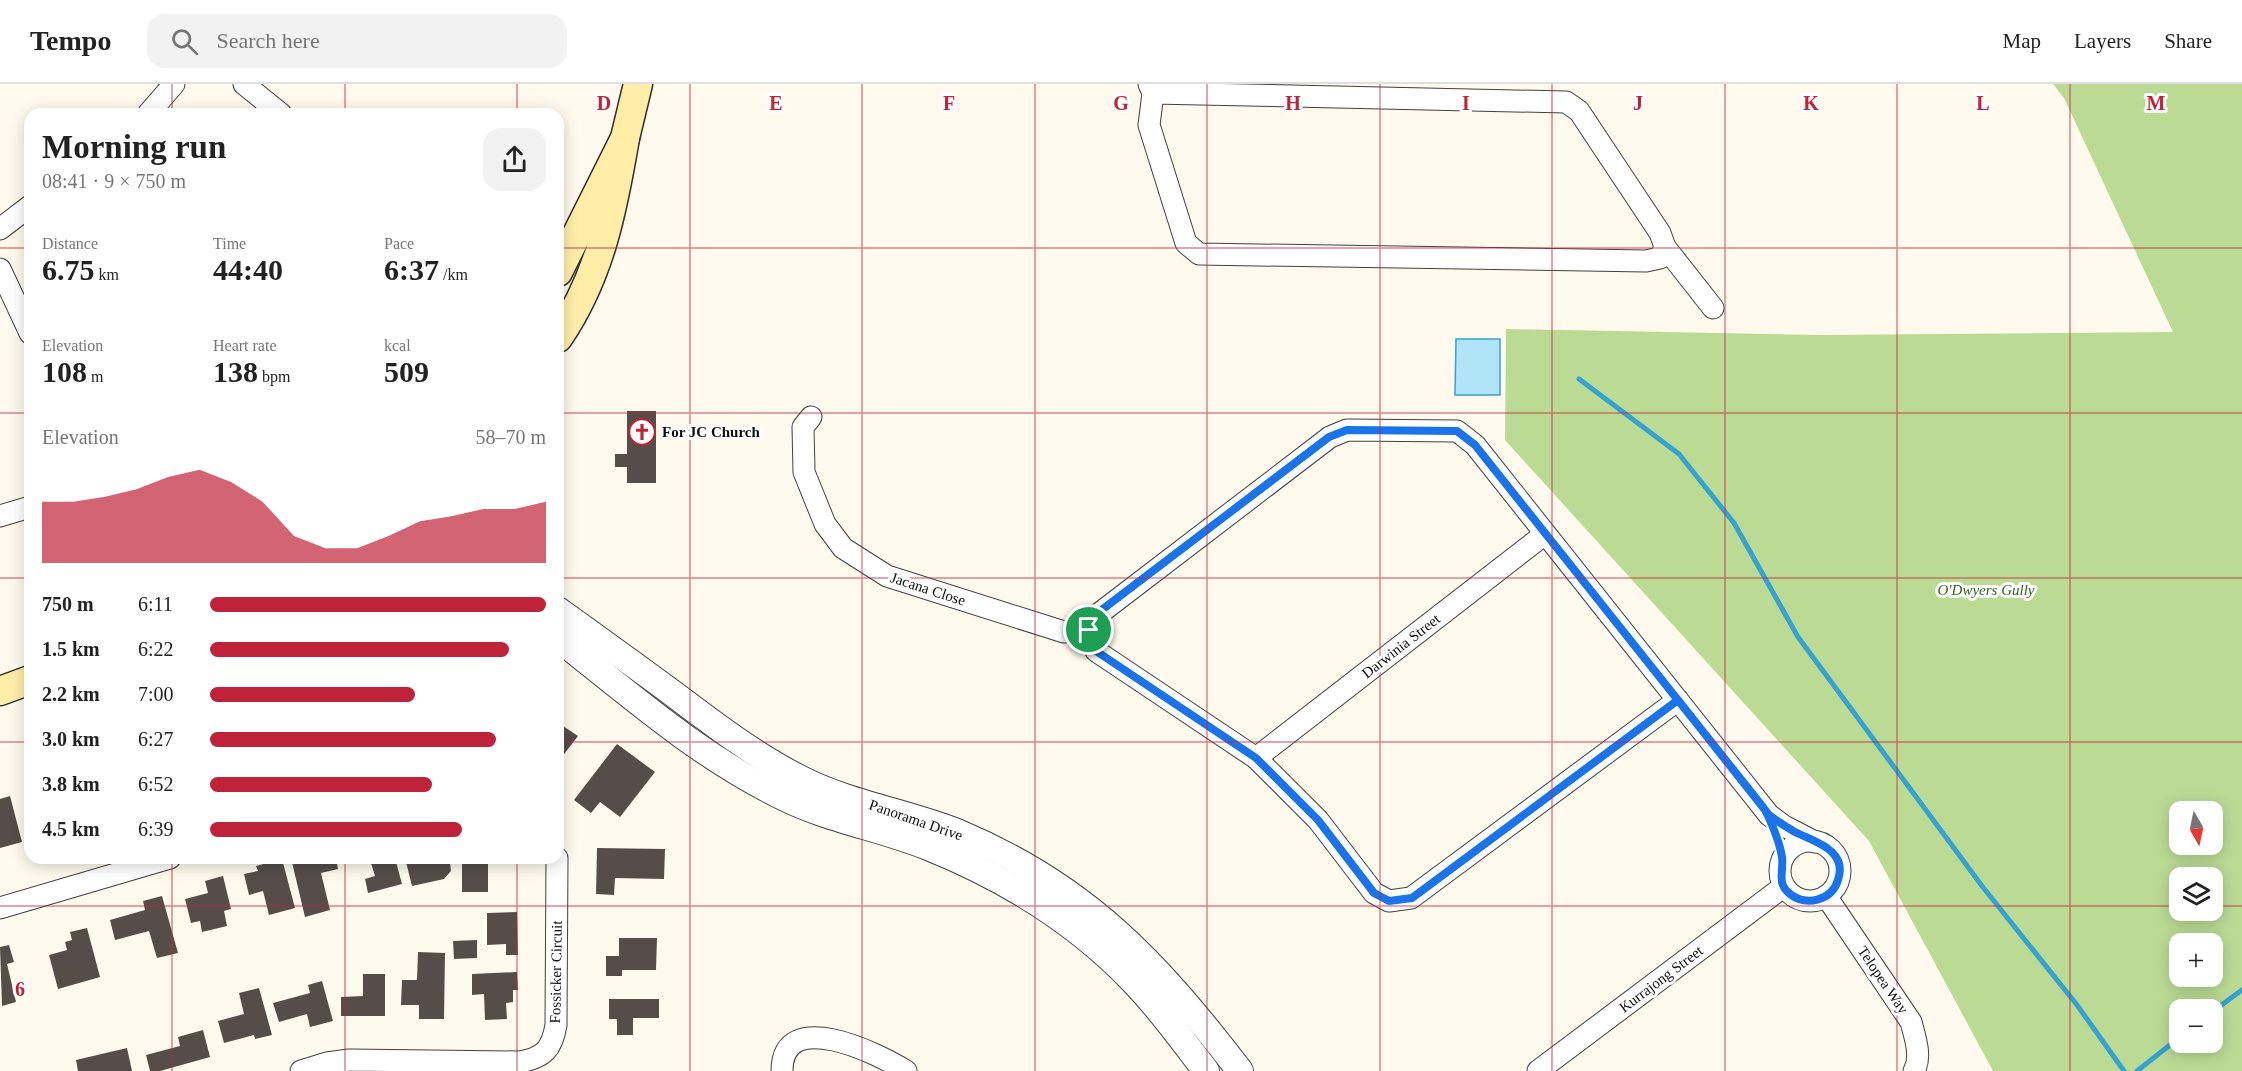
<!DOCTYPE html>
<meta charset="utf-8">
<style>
body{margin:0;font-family:Georgia,serif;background:#f2f2f2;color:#222;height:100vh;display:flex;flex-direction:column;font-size:22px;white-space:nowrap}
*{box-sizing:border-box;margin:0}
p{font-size:20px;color:#767676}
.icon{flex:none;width:33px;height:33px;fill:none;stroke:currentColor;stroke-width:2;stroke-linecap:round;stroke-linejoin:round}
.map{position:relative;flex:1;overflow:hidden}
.drawer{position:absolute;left:24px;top:24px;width:540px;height:756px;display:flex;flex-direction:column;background:#fff;border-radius:18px;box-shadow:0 3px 15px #0003}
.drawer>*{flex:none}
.needle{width:39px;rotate:171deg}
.tools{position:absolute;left:2169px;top:717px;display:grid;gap:12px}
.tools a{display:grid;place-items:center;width:54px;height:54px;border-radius:12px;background:#fff;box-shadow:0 3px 15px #0003;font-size:30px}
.pin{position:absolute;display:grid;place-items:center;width:51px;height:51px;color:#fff;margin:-26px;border:3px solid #fff;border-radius:50%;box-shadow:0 2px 6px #0007}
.round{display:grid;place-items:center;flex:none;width:63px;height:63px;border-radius:18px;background:#f2f2f2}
.overview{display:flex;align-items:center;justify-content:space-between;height:102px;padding:0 18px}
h1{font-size:33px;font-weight:800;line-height:45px}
.stats{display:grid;grid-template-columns:repeat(3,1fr);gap:9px;height:102px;padding:6px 18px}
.stats div{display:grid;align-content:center}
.stats b{font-size:30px;font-weight:800}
.stats small{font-size:16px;font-weight:400}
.stats p{font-size:16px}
.chart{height:168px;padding:12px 18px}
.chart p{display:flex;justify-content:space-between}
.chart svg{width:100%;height:108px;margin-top:6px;fill:#bf2339;opacity:.7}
ul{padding:0 18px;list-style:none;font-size:20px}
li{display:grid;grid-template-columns:96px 72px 1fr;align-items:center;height:45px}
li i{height:15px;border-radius:8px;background:#bf2339}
header{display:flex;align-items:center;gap:36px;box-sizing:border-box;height:84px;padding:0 30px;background:#fff;border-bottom:2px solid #e0e0e0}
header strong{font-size:28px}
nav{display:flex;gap:33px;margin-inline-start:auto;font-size:21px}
.search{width:420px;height:54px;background:#f2f2f2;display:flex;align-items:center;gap:15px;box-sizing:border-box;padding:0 21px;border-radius:18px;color:#767676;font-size:22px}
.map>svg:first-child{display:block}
.forest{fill:#bbdb95;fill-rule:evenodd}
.water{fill:#b1e4f7;stroke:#37a1cf;stroke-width:1.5}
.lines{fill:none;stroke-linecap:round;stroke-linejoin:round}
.stream{stroke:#37a1cf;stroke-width:5}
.building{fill:#564d49}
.minor-casing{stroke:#404040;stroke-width:23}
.tertiary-casing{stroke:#404040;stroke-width:28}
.secondary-casing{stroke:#2f2f2f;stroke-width:31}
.minor{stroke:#fff;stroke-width:21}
.tertiary{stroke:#fff;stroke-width:26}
.secondary{stroke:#ffeda8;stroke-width:28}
.route-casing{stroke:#fff;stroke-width:12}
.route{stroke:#1a73e8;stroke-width:8}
.grid{fill:none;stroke:#bf2339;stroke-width:1.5;stroke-opacity:0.55}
.labels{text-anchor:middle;stroke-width:6;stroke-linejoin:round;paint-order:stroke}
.poi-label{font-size:15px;font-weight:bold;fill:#0d0d0d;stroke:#fff;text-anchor:start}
.street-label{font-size:15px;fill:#0d0d0d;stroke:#fff}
.park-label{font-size:15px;font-style:italic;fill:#33661c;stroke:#fff}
.grid-label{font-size:20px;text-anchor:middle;font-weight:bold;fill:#bf2339;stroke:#fff;stroke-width:6;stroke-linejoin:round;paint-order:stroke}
</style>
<header>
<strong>Tempo</strong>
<div class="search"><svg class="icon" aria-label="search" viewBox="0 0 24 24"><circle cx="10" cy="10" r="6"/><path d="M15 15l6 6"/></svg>Search here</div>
<nav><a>Map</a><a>Layers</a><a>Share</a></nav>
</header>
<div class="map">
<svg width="2242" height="987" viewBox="0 0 2242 987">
<rect width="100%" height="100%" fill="#fffaed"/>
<path class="forest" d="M2053,0H2242V987H1993L1869,757L1505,356L1506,245L1822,251L2173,248L2064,14ZM2180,728H2212V760H2180ZM2180,794H2212V826H2180ZM2180,860H2212V892H2180ZM2180,926H2212V958H2180Z"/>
<polygon class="water" points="1456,255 1500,255 1500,311 1455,311"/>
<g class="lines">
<g class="stream">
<polyline points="1579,295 1679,370 1734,439 1798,553 1982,802 2077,921 2124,987"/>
<polyline points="2212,928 2242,906"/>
<polyline points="2137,987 2180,953"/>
</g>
</g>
<g class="building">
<polygon points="627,327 656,327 656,399 627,399 627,383 615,383 615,370 627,370"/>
<polygon points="560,640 578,652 558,678 558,643"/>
<polygon points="617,660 655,688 620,733 600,718 591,729 574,716"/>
<polygon points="10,712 22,758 0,764 0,715"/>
<polygon points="597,764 665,765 664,795 615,794 614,811 596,810"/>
<polygon points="291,774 336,774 338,785 321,789 330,826 305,833"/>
<polygon points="352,774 395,774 402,800 368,809 365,795 375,792 370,776 354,780"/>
<polygon points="405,774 427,774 428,780 444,776 450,778 451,787 444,795 412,802"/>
<rect x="462" y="774" width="26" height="34"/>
<polygon points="282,775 295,824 269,831 263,807 249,811 244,790 258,787 256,782"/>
<polygon points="223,792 231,825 224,827 227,842 202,848 200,837 191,839 185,815 208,809 205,797"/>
<polygon points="162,812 178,869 157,874 149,847 115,856 110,836 145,826 143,817"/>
<polygon points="517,828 518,871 506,871 506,860 487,861 487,829"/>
<polygon points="87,844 100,893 58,905 49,871 67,866 65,858 72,856 70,848"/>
<polygon points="619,854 657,854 656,886 622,886 622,892 606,892 606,872 619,872"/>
<polygon points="477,856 477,874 454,875 453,857"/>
<polygon points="9,861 14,878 7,880 16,918 2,922 0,863"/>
<polygon points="418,868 445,869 444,935 419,935 419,921 401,921 402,896 417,896"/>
<polygon points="517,888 518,906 513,906 513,918 506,919 507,935 485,936 484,910 472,911 472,890"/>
<polygon points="363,890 385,890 385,932 341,932 341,913 363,912"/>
<polygon points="322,897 333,937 310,943 307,930 279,938 273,919 310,909 308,901"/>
<polygon points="259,904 272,951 255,955 254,951 224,959 218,937 244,930 239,909"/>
<polygon points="609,915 659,915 659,934 633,934 633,951 617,951 617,935 609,935"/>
<polygon points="203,946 210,973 160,987 150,987 146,971 180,962 178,953"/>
<polygon points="127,964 132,987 78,987 76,976"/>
</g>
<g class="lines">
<g class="minor-casing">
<g id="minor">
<polyline points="244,0 281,30"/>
<polyline points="1149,0 1153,9 1149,41 1186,159 1199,170 1646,177 1660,174 1665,163 1660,149 1579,27 1566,18 1153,9"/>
<polyline points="148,30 174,0"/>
<polyline points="0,145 30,122"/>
<polyline points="1665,163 1713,224"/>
<polyline points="0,185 30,249"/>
<polyline points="811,333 803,343 804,388 825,440 843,464 887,492 1064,548 1089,546"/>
<polyline points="0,432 30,423"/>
<polyline points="1678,616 1411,814 1389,817 1374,809 1318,736 1256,674 1096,567 1089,546 1096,532 1330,353 1347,346 1457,347 1475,361 1769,731 1784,742 1815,758"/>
<polyline points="1256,674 1545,450"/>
<circle cx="1810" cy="787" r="30"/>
<path d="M1826,812L1911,938C1915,953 1922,973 1914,987"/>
<polyline points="0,824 170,774"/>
<path d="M301,987L327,979L349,976L519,978C544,974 552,965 556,941L557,774"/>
<path d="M782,987C782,922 877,969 906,987"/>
<polyline points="1538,987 1783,803"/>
</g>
</g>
<g class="tertiary-casing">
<g id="tertiary">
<path d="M558,526C597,554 636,582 675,611C716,642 757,673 803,696C851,720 907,728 957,748C1086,802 1157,879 1240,987"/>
<path d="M558,554C630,611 699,672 783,713C829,736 881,744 928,763C1005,794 1078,839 1135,899C1161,926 1183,957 1206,987"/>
</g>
</g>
<g class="secondary-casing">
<g id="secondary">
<polyline points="558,188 625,54 638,0"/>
<path d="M558,254C600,193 613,125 625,54"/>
<polyline points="0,607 30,596"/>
</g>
</g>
<use href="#minor" class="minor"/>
<use href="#tertiary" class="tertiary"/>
<use href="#secondary" class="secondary"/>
</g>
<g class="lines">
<g class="route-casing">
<path id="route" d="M1089,546L1096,567L1256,674L1318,736L1374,809L1389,817L1412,814L1678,616L1769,731C1777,737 1786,743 1795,748C1815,758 1848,766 1838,796C1832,816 1807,823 1790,810C1776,799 1784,788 1782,773C1780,760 1770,733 1763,723C1667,602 1570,482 1475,361L1457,347L1347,346L1329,353L1095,531L1089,546"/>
</g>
<use href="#route" class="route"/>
</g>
<path class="grid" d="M172,0V30M345,0V30M517,0V30M690,0V987M862,0V987M1035,0V987M1207,0V987M1380,0V987M1552,0V987M1725,0V987M1897,0V987M2070,0V987M0,164H30M558,164H2242M0,329H30M558,329H2242M0,494H30M558,494H2242M0,658H30M558,658H2242M172,774V987M345,774V987M517,774V987M0,822H2180M2212,822H2242"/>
<defs>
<g id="church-ring" transform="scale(1.35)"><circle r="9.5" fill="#fff" stroke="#bf2339" stroke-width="1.5"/><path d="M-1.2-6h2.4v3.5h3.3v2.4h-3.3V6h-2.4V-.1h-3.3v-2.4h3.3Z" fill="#bf2339"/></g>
</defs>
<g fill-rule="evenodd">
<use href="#church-ring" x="642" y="348"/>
</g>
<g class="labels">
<g class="poi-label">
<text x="662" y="353">For JC Church</text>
</g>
<g class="street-label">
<text transform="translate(928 505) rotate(18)" y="5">Jacana Close</text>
<text transform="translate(1401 562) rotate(-38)" y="5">Darwinia Street</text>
<text transform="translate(916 736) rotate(19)" y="5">Panorama Drive</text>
<text transform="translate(556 888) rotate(-89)" y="5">Fossicker Circuit</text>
<text transform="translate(1661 895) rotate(-37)" y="5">Kurrajong Street</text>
<text transform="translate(1883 896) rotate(56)" y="5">Telopea Way</text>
</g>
<g class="park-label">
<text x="1986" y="511">O'Dwyers Gully</text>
</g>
</g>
<g class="grid-label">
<text x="604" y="26">D</text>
<text x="776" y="26">E</text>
<text x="949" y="26">F</text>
<text x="1121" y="26">G</text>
<text x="1293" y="26">H</text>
<text x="1466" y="26">I</text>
<text x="1638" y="26">J</text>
<text x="1811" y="26">K</text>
<text x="1983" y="26">L</text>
<text x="2156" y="26">M</text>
<text x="20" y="912">6</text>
</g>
</svg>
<div class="tools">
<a><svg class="needle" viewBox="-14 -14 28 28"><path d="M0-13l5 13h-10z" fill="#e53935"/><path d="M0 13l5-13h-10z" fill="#767676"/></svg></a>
<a><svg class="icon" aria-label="layers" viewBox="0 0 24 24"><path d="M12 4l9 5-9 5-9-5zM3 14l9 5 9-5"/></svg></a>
<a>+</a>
<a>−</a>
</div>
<div class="pin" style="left:1089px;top:546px;background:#1e9e55"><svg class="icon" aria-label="arrive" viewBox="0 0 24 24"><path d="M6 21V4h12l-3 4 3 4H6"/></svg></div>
<section class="drawer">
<div class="overview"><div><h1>Morning run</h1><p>08:41 · 9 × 750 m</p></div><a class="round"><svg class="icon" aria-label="share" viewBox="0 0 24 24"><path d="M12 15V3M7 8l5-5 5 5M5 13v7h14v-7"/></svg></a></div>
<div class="stats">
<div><p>Distance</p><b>6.75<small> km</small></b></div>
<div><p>Time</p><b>44:40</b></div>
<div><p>Pace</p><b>6:37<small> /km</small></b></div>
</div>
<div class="stats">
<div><p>Elevation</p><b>108<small> m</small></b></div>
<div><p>Heart rate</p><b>138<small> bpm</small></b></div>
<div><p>kcal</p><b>509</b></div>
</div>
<div class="chart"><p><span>Elevation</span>58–70 m</p>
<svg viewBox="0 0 160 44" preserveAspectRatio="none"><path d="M0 44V19L10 19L20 17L30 14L40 9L50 6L60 11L70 19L80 33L90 38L100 38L110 33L120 27L130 25L140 22L150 22L160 19V44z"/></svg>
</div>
<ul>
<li><b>750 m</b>6:11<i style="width:100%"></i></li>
<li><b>1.5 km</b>6:22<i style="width:89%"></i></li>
<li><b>2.2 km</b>7:00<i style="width:61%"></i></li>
<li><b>3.0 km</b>6:27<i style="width:85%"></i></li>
<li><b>3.8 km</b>6:52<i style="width:66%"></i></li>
<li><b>4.5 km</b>6:39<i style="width:75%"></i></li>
</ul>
</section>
</div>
